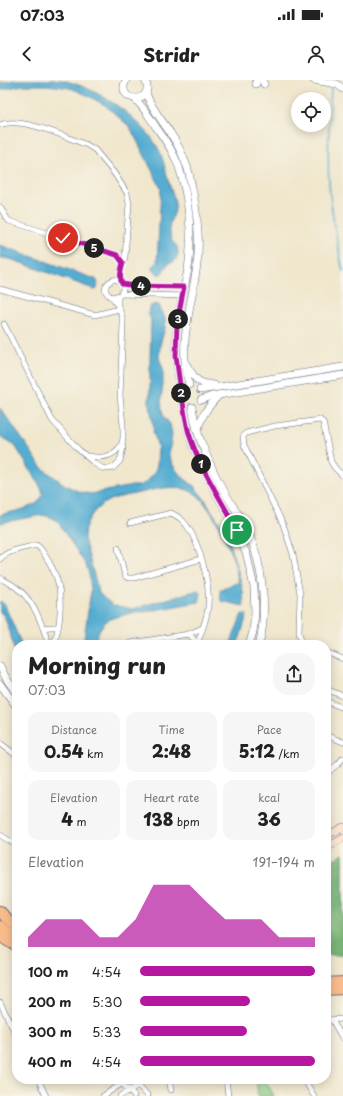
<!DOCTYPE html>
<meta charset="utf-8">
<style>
body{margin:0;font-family:"Playpen Sans",sans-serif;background:#f6f6f6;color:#222;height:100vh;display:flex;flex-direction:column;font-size:15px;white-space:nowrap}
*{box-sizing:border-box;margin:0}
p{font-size:13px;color:#767676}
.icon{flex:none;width:22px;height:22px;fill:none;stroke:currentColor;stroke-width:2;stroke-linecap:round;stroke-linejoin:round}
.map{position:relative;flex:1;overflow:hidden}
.side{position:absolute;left:12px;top:560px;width:319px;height:444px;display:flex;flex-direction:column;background:#fff;border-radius:16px;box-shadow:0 2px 10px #0003}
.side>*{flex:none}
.controls{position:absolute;left:291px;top:12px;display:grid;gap:8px}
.controls a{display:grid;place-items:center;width:40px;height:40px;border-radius:50%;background:#fff;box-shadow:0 2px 10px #0003;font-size:20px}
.pin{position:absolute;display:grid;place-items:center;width:34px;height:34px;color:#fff;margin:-17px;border:2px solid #fff;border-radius:50%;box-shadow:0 1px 4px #0007}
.km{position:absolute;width:20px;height:20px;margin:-10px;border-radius:50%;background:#222;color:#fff;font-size:11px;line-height:20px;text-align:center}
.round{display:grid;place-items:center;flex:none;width:42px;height:42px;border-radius:16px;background:#f6f6f6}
.headline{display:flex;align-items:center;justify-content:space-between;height:68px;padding:0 16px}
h1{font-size:22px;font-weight:800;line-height:30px}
.metrics{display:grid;grid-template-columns:repeat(3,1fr);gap:6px;height:68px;padding:4px 16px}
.metrics div{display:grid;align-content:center;border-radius:10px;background:#f6f6f6;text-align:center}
.metrics b{font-size:17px;font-weight:800}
.metrics small{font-size:11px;font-weight:400}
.metrics p{font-size:11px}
.chart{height:112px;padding:8px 16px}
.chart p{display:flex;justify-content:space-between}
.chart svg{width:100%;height:72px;margin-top:4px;fill:#b5179e;opacity:.7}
ul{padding:0 16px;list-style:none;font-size:13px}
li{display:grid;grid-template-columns:64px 48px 1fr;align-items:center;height:30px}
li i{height:10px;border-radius:5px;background:#b5179e}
.status{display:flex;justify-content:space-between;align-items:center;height:28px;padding:0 20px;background:#fff;direction:ltr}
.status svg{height:11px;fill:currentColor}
header{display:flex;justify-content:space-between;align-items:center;height:52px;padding:0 16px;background:#fff;font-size:18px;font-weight:800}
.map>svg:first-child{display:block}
.green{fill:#96d388;stroke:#588173}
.forest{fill:#78b574;stroke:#4a7269}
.water{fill:#54add1;stroke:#386e98}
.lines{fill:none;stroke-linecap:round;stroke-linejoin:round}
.stream{stroke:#54add1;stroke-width:1.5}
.minor-casing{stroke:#666f85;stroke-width:6}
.tertiary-casing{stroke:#666f85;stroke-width:8}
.secondary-casing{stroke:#666f85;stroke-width:8}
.motorway-casing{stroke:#666f85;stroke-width:12}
.minor{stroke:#fff;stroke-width:5}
.tertiary{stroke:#fff;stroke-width:7}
.secondary{stroke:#fde4d1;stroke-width:7}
.motorway{stroke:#fabb8c;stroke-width:10}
.route-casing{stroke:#fff;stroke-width:8}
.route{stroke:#b5179e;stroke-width:5}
</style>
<div class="status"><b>07:03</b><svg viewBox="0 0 49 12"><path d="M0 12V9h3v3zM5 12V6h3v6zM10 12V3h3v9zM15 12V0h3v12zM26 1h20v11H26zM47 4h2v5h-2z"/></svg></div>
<header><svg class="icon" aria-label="back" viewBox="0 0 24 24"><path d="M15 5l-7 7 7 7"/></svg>Stridr<svg class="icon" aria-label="person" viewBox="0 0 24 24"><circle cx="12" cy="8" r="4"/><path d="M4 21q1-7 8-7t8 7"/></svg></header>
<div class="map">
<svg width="343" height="1016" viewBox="0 0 343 1016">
<rect width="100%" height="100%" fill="#f7f3e8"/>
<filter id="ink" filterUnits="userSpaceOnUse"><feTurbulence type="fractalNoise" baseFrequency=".025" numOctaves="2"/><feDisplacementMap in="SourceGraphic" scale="8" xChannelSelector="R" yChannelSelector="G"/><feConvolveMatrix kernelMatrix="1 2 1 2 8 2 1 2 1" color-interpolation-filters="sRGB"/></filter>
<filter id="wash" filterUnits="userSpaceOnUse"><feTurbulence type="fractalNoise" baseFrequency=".012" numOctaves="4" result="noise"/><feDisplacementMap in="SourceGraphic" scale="16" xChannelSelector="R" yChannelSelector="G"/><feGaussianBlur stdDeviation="0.9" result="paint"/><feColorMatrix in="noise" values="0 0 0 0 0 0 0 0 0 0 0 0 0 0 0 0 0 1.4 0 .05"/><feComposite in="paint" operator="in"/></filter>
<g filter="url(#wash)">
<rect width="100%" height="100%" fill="#f0e7cd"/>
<polygon class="green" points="256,999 265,999 274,1016 258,1016"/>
<polygon class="forest" points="343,774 343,875 326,875 326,782 336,779"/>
<g class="water">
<path d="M16,0C30,0 48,0 61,0C95,6 142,38 158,68C164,79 165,91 169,103C171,111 176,120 175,129C175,135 171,138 170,143C169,147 170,157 172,161C173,162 175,164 176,165C180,171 178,177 174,182L169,183L161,194H158L151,188L157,183L161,108L130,47L105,25L87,15L73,9L64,7L47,5H23L0,10V3Z"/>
<path d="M0,165L89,197C97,198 99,201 97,209L95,210L91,208L10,179L4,178H0Z"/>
<path d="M155,224L159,225L162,233L165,238V248L160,265L159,278L163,288V303L161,321L162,330L164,337L170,344L172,354L171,362L169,370V376L173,385L177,391L186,400L194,406L206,421L209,427L226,452L231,465V471L237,487L243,511L244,526L221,521L220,510L239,502C237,496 236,490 235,484C229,466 212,427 197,415C179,402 158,409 139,413C118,418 105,417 91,436C86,443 84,450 84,459L99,513L105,519L113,525L133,529L198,510C202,513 200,518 199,522L193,523L143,532C136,531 131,533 124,535C106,538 97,546 96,565H91L84,561V559L91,510L89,494L86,485L58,442L51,437L42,435L0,443V435C10,432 32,429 39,421C41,419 42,415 43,413L39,404L14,364L0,356V328L30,370L41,387L65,405L80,412L91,414L131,406H139L147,402L155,392L157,385L158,367L153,351L154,348L149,322L150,309V281L151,239L148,234L149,227Z"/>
<polygon points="0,521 4,524 22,565 17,565 17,579 6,540 4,536 0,532"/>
<polygon points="242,534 247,535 240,557 236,565 230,565"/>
</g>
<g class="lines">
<path class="stream" d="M331,7C329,39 327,71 329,103C331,133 337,162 343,191"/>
</g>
</g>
<g filter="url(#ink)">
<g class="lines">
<g class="minor-casing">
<g id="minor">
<path d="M0,45C21,36 66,57 87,65L95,70L114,93L127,113L129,124L125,177L120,192L121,202"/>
<polyline points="0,127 6,137 9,141 117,175"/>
<polyline points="122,204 137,206 184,207"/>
<polyline points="0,209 95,235 119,229"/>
<polyline points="121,214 182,216"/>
<path d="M118,224C118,223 118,219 118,218C120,214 124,212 123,207C120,189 93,208 112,217L120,215"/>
<path d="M4,244L52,340L78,369L95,384L102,388L108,389L113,388L120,381L123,368L122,363L123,358V345L120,316L123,244C122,234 118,224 112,217"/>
<path d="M88,376C102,379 115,377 122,363"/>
<path d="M130,443L171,433C175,435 179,437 182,440C198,456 211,503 208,527C207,540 201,552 197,565"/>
<polyline points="118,468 125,496 128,498 134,498 201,479"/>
<path d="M0,479C7,470 26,468 36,465C42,468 44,475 48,480C52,487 56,495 58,503C62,520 61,551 52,565"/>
<path d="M0,498C5,501 10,503 14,506C34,519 42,544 49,565"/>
<polyline points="43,548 50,547 58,547"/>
<polyline points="189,554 197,563"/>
<polyline points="128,565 130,563 189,554 202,548"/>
<polyline points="307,565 301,560 299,553 300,514 293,474 283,444 244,365 243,357 246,353 275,346 320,340 323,342 331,382 335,388 343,396"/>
<polyline points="326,572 343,579"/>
<polyline points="326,609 343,616"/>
<polyline points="326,621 343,628"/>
<polyline points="326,655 343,662"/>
<polyline points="0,663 17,676"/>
<polyline points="326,694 338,684 343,678"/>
<polyline points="0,755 17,765"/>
<polyline points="0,922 17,957"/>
<polyline points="326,940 343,939"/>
<polyline points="332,940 343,959"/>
<polyline points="38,999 46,1016"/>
<polyline points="118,999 134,1016"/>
<polyline points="133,999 148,1016"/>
<polyline points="169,999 171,1010"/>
<polyline points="226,999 228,1016"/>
<polyline points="304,999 314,1016"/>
<polyline points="103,1016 129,999"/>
<polyline points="120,1016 139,1005"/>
</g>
</g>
<g class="tertiary-casing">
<g id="tertiary">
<path d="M126,0C114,24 157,24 145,0"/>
<polyline points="262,0 264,4"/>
<polyline points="314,0 337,4 343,9"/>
<polyline points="256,4 256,0"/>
<path d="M146,13C151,28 162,40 171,54C177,63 182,73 186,84C188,88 189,93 190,98C194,116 197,134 198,152C202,204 174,254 189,305"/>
<path d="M134,18C144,27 149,37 156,47C165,59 174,73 179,87C189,119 193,156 188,189C185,206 180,223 178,240C174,264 177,288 181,312"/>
<path d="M186,284C194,298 197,304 214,305"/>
<polyline points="200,310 343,287"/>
<polyline points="201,320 212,316 343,295"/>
<polyline points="183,323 188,349 193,366 213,407 237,450 247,476 254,507 255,532 253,552 249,565"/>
<path d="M192,327C194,338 196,349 200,359C206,374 212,390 220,404C229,421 241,437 249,454C263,486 268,532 259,565"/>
<path d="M198,350C201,335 209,326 219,315"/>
<polyline points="0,586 6,598 17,614"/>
<polyline points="0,604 17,627"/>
</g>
</g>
<g class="secondary-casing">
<g id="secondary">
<polyline points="326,756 343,747"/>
<polyline points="326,768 343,758"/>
</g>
</g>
<g class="motorway-casing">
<g id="motorway">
<polyline points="0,831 6,838 17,846"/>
<polyline points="0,846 17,858"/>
<polyline points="0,856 9,862 17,866"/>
<polyline points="326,903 343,902"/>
<polyline points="326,910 343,909"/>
</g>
</g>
<use href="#minor" class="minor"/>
<use href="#tertiary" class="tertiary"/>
<use href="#secondary" class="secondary"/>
<use href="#motorway" class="motorway"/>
</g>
</g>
<g class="lines" filter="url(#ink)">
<g class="route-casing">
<path id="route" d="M63,158L117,175L123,183C121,190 119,197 122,204L136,206L184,207L177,242L176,276L181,312V319L183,322C184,332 186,341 188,350C198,386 220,417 237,450"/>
</g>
<use href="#route" class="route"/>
</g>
</svg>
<div class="controls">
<a><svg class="icon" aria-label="locate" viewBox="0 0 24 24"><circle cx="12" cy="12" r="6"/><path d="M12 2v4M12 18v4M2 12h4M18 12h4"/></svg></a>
</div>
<div class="pin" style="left:237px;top:450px;background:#1e9e55"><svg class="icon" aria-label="arrive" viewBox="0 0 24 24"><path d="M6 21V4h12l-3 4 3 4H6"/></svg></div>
<div class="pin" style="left:63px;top:158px;background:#d93025"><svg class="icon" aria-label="check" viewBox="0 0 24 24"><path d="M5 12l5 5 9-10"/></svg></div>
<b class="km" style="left:201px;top:384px">1</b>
<b class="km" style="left:181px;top:313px">2</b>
<b class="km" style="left:178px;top:239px">3</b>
<b class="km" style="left:141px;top:206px">4</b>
<b class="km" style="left:94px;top:168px">5</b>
<section class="side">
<div class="headline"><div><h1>Morning run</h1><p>07:03</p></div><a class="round"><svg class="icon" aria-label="share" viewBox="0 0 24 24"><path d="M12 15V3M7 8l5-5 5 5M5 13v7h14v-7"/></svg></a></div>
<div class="metrics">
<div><p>Distance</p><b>0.54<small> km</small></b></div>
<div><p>Time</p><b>2:48</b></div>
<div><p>Pace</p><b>5:12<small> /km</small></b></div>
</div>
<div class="metrics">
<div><p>Elevation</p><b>4<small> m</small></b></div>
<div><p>Heart rate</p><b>138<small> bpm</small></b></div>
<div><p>kcal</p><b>36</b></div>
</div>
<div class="chart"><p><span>Elevation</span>191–194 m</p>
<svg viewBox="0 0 160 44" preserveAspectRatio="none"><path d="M0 44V38L10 27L20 27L30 27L40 38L50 38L60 27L70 6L80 6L90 6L100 17L110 27L120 27L130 27L140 38L150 38L160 38V44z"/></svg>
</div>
<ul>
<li><b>100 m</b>4:54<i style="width:100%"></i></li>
<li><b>200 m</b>5:30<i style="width:63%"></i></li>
<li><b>300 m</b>5:33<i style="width:61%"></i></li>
<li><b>400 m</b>4:54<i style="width:100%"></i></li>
</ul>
</section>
</div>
